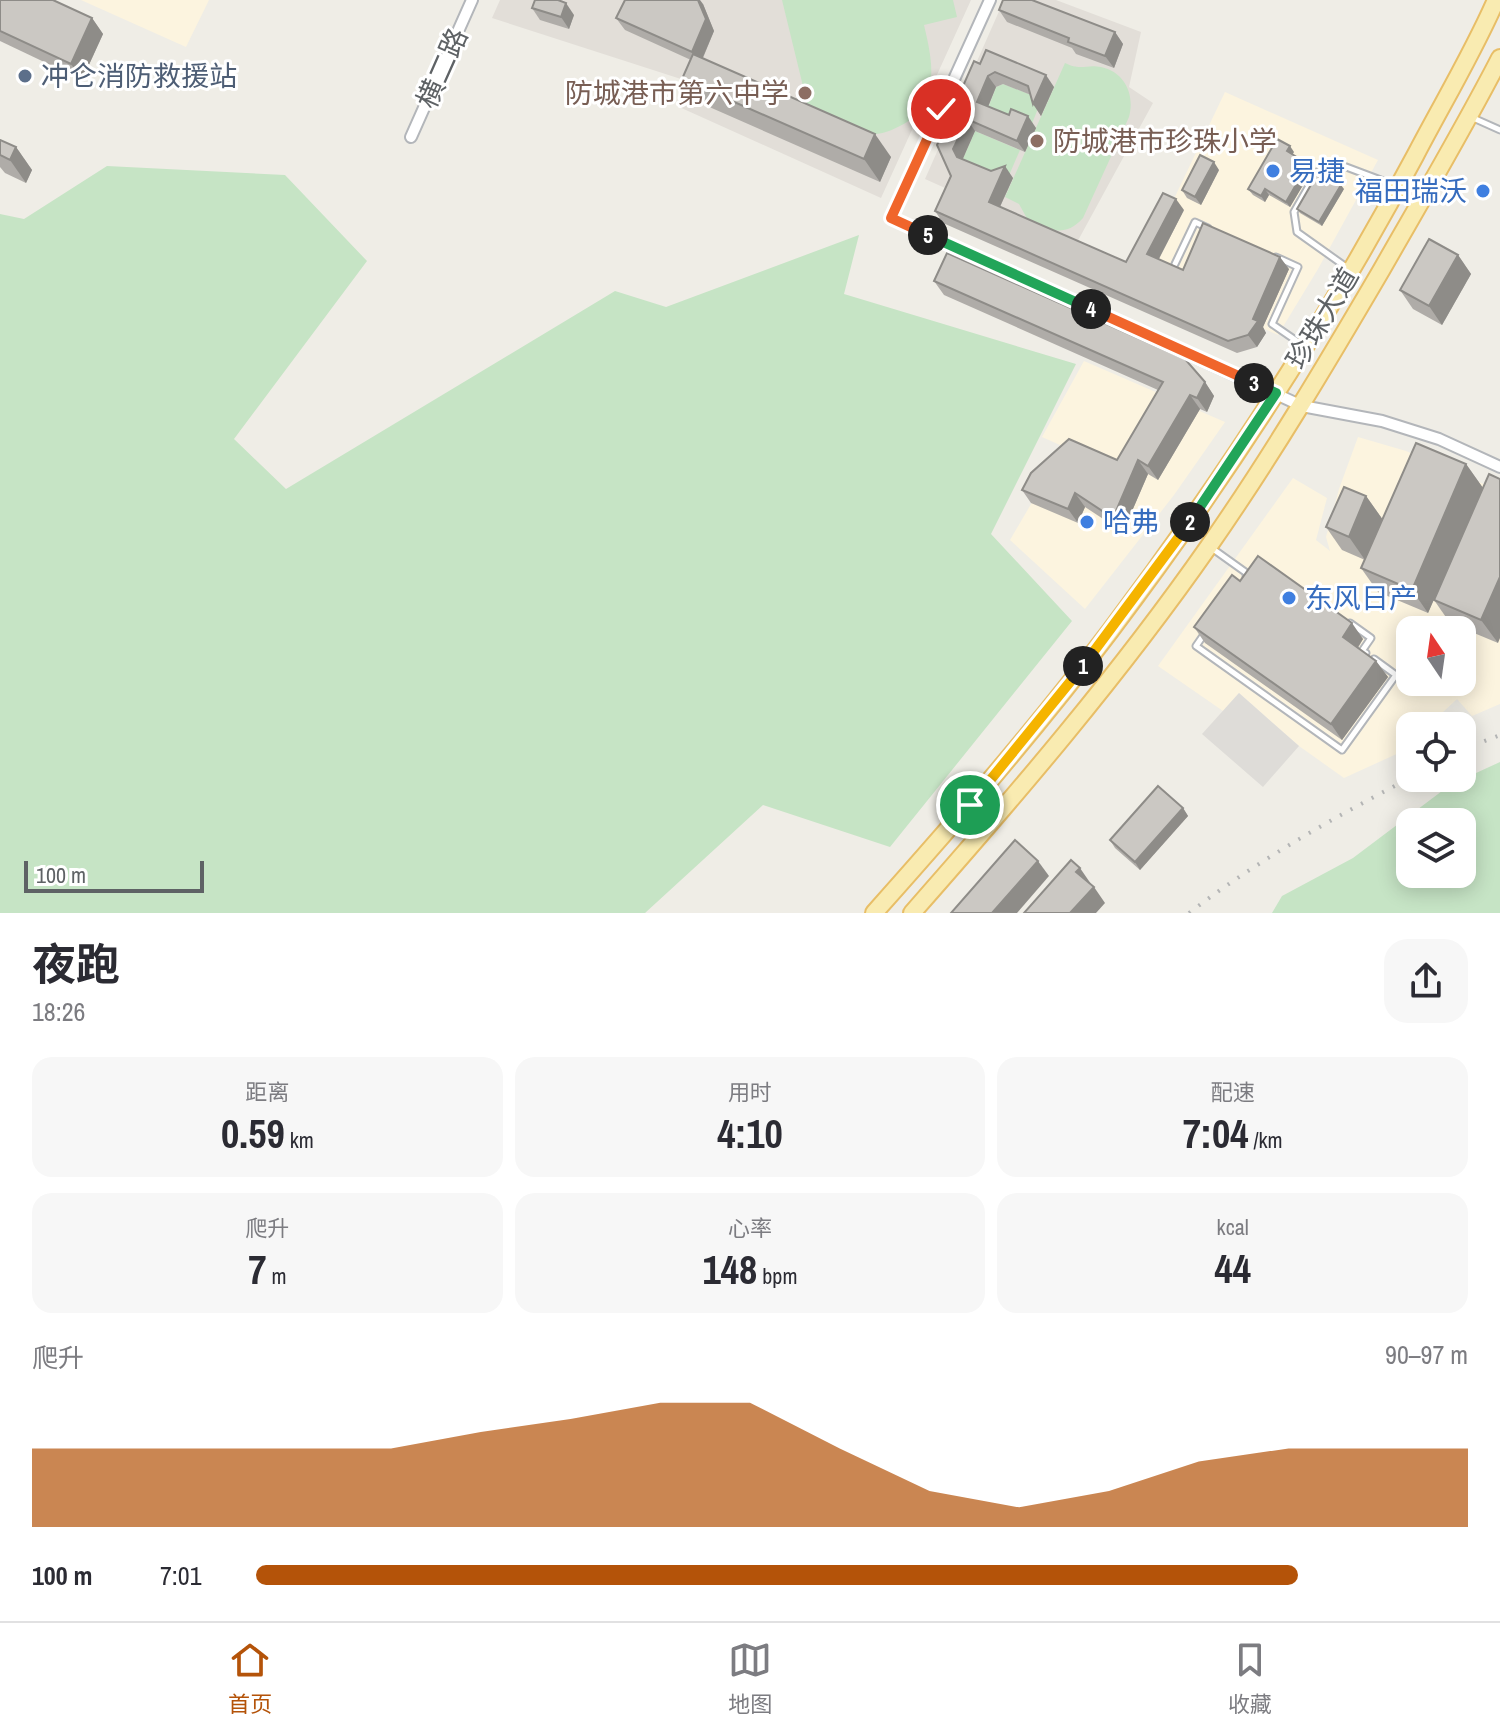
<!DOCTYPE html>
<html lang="zh">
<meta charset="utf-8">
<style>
body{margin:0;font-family:"Archivo Narrow","Noto Sans SC",sans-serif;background:#f7f7f7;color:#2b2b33;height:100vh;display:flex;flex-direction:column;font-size:30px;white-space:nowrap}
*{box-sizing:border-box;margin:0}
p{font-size:26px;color:#7c7c81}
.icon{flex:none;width:44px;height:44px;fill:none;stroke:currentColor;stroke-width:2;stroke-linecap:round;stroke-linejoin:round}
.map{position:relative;height:913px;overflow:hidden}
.sheet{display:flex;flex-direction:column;background:#fff;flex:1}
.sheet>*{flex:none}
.needle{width:52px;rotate:347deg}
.buttons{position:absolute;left:1396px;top:616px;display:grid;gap:16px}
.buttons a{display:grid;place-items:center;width:80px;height:80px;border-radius:16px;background:#fff;box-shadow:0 4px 20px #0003;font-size:40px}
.scale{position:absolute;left:24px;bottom:20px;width:180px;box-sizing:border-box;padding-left:8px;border:4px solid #5e6265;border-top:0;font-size:22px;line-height:28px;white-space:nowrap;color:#5e6265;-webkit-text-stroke:6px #fff;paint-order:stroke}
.pin{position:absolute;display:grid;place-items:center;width:68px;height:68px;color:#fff;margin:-34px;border:4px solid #fff;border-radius:50%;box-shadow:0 2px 8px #0007}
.km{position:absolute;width:40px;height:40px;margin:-20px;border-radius:50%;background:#222;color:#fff;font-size:22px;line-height:40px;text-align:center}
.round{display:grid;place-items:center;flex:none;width:84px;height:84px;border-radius:24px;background:#f7f7f7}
.summary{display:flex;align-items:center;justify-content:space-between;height:136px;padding:0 32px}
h1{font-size:44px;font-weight:700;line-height:60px}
.stats{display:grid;grid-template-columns:repeat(3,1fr);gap:12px;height:136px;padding:8px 32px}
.stats div{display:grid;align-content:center;border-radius:20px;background:#f7f7f7;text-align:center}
.stats b{font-size:40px;font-weight:700}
.stats small{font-size:22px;font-weight:400}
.stats p{font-size:22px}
.chart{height:224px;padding:16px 32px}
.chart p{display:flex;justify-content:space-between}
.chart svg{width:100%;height:144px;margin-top:8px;fill:#b45309;opacity:.7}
ul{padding:0 32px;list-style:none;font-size:26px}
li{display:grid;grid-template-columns:128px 96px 1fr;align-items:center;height:60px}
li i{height:20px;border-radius:10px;background:#b45309}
.menu{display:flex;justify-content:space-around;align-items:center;height:112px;border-top:2px solid #e1e1e2;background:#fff;font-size:22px;color:#7c7c81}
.menu a{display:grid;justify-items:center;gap:4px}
.menu .on{color:#b45309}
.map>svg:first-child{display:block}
.commercial{fill:#fcf4df;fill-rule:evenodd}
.industrial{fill:#dedcd8}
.education{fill:#e2ded8}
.green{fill:#c6e4c5;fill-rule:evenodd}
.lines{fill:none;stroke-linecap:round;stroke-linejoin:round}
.lane-casing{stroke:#b3b6ba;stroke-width:9}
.street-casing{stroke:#b3b6ba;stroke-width:14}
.primary-casing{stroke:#e8be67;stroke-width:20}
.lane{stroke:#fff;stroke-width:5}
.street{stroke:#fff;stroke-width:10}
.primary{stroke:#f9ebb1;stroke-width:16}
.rail{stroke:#b4b5b5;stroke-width:4;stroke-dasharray:2 10;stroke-linecap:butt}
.wall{fill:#afaca8}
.shaded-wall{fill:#8e8c88}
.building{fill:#cbc8c3;stroke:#8e8c88;stroke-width:2}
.split-1-casing{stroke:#fff;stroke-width:16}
.split-2-casing{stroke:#fff;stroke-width:16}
.split-3-casing{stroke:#fff;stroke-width:16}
.split-4-casing{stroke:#fff;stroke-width:16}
.split-5-casing{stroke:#fff;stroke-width:16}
.split-6-casing{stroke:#fff;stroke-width:16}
.split-1{stroke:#f5b400;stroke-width:10}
.split-2{stroke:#f5b400;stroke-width:10}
.split-3{stroke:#22a559;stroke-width:10}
.split-4{stroke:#f0652b;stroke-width:10}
.split-5{stroke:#22a559;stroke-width:10}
.split-6{stroke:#f0652b;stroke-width:10}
.service-dot{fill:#5c6f8a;stroke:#fff;stroke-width:3}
.education-dot{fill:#8d6e63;stroke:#fff;stroke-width:3}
.shop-dot{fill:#3f7fe0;stroke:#fff;stroke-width:3}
.labels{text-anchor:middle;stroke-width:6;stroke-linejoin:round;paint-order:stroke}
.street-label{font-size:28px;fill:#5e6265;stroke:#fff}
.service-label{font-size:28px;fill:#4e5e75;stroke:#fff;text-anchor:start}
.education-label{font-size:28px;fill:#785e54;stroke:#fff;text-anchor:end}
.shop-label{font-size:28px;fill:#366cbe;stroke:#fff;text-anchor:start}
</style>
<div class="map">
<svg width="1500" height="913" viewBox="0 0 1500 913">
<rect width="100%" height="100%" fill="#efede6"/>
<g class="commercial">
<polygon points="81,0 209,0 186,47"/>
<polygon points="1225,92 1378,160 1318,269 1278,335 1135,272 1171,205"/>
<polygon points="1084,361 1225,422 1174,495 1085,609 1010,540 1041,487 1078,453 1042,437"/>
<path d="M1358,437L1406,451L1500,491V704L1472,716L1457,699L1428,726H1410V743L1401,752L1344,778L1299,746L1239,693L1223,711L1158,666L1293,478L1327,498L1316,540L1330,551L1326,537L1339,489ZM1410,630H1462V682H1410Z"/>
</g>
<polygon class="industrial" points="1239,693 1299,746 1263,787 1202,734"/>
<g class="education">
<polygon points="500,0 971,0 881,198 677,106 684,80 492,18"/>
<polygon points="1004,0 1056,0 1141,32 1129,87 1153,103 1075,246 925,179"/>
</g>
<g class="green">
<path d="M782,0H953L957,17L924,25C932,59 941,98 907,122C897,128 883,135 872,134C852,133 830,124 811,119Z"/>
<path d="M1065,63C1081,71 1086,64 1101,67C1125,72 1135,95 1129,117L1083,218C1066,237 1051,231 1029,222L1019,204L1005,197Z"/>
<polygon points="1003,84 1037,97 1039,106 1031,126 988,108 996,87"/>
<polygon points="975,131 1020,150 1007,180 962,161"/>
<polygon points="107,166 285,175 367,261 234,439 286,489 615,291 666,307 859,235 844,294 1076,364 991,534 1072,621 890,847 763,805 645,913 0,913 0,214 24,219"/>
<path d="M1500,762V913H1272L1282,896L1353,858L1450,785ZM1410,822H1462V874H1410Z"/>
</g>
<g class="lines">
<g class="lane-casing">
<g id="lane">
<polyline points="1471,117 1500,130"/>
<polyline points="1276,257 1298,267 1272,324 1304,346"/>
<polyline points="1175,264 1195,222 1208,228"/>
<polyline points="1349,269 1297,232 1294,212 1317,172 1333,162 1394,185"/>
<polyline points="1213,549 1248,574 1246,576"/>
<polyline points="1350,623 1371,638 1362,651 1366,653"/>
<polyline points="1205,633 1196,646 1342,750 1396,675 1374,659"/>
</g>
</g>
<g class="street-casing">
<g id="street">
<polyline points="990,0 891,218 1302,406 1382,421 1439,439 1500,467"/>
<polyline points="411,137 472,0"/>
</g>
</g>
<g class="primary-casing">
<g id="primary">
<path d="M874,913C956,821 1037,728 1111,630C1224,480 1327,321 1415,156C1442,104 1473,53 1496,0"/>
<path d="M912,913C1016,795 1119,675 1209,546C1271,457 1327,363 1382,269C1422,199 1463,130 1500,58"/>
</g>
</g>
<use href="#lane" class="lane"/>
<use href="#street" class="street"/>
<use href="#primary" class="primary"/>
<g class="rail">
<polyline points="1462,750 1500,735"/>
<path d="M1189,913C1258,860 1333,818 1410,778"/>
</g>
</g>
<g class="wall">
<polygon points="0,0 92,18 103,34 82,80 0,41"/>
<polygon points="703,4 714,31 703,58 891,157 880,182 698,102 682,79 691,60 625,30 616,18"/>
<polygon points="532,8 574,15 569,29 540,20"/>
<polygon points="999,10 1115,32 1123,44 1114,68 1076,54 1072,48 1007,22"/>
<polygon points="974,61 1054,87 1041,116 1031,95 1003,84 996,87 988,107 1036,128 1025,152 975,131 962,159 991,171 1013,178 1000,207 1126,262 1184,210 1159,259 1183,270 1289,269 1263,327 1266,333 1257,347 1237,353 943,223 935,211 951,176"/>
<polygon points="0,140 16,147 32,170 26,183 5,173 0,167"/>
<polygon points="1294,152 1292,155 1312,170 1290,207 1269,195 1265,202 1253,195 1248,189"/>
<polygon points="1219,170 1201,205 1187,198 1182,190"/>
<polygon points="1344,189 1322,226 1300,213 1297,209"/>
<polygon points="1458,255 1471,274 1442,325 1413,309 1400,290"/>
<polygon points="934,281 1205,382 1214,396 1207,412 1200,409 1158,480 1148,474 1123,532 1085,507 1078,523 1031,503 1022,490 1117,460 1158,390 944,295"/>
<polygon points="1466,464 1483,488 1428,613 1378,592 1361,568"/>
<polygon points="1489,474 1498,643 1450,623 1434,600"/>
<polygon points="1366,496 1383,520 1365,560 1342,550 1326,527"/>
<polygon points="1240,581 1363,639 1358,648 1376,661 1388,677 1342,740 1205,643 1194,627"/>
<polygon points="1183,808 1188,816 1140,870 1115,848 1110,840"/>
</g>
<g class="shaded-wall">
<polygon points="698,0 700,0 703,4 714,31 700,64 692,52"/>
<polygon points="566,3 574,15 569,29 561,17"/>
<polygon points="92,18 103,34 82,80 71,64"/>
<polygon points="1115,32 1123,44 1114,68 1105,56"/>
<polygon points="1046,75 1054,87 1041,116 1033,104"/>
<polygon points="988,76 996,87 985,114 977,102"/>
<polygon points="1028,116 1036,128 1025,152 1017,141"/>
<polygon points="967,119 975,131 962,161 957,157 953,149"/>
<polygon points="875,134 891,157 880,182 864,159"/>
<polygon points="1290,146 1294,152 1291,157 1287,151"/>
<polygon points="16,147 32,170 26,183 10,160"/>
<polygon points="1214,162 1219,170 1201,205 1195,197"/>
<polygon points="1308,164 1312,170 1290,207 1286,202"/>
<polygon points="1005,166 1013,178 997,213 989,202"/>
<polygon points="1341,185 1344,189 1322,226 1319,222"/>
<polygon points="1265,189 1269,195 1265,202 1261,196"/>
<polygon points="1176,199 1184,210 1155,266 1147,254"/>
<polygon points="1458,255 1471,274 1442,325 1429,306"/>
<polygon points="1280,257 1289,269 1263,327 1266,333 1257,347 1248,335 1253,319"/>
<polygon points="1205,382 1214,396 1207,412 1197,398"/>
<polygon points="1190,395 1200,409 1158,480 1148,466"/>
<polygon points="1138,460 1148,474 1123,532 1113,518"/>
<polygon points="1466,464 1483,488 1428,613 1412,590"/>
<polygon points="1075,493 1085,507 1078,523 1068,509"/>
<polygon points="1366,496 1383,520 1365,560 1349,537"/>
<polygon points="1500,577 1500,638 1498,643 1481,620"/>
<polygon points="1352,623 1363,639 1354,653 1343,637"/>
<polygon points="1376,661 1388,677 1342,740 1331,724"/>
<polygon points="1183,808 1188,816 1140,870 1135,862"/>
<polygon points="1038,861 1049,876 1017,913 992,913"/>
<polygon points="1080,868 1091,884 1088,888 1076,872"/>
<polygon points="1094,887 1105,903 1096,913 1070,913"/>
</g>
<g class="building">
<polygon points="0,0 53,0 92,18 71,64 0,31"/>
<polygon points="535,0 558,0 566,3 561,17 532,8"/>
<polygon points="625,0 698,0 706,19 692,52 616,18"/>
<polygon points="1003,0 1032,0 1115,32 1105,56 1068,42 1069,38 999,10"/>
<polygon points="986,50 1046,75 1033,104 1028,86 995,72 988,76 977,102 1009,115 1011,109 1028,116 1017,141 967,119 955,145 953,149 957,157 991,171 1005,166 989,202 1126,262 1163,193 1176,199 1147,254 1183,270 1203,223 1280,257 1253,319 1258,321 1248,335 1228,341 935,211 951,176 937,145 974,61 980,64"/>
<polygon points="693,54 875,134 864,159 682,79"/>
<polygon points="1277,139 1290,146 1287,151 1308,164 1286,202 1265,189 1261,196 1248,189"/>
<polygon points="0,140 16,147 10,160 0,155"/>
<polygon points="1200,155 1214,162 1195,197 1182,190"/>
<polygon points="1319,171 1341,185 1319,222 1297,209"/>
<polygon points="1429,239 1458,255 1429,306 1400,290"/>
<polygon points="947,253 1185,359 1205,382 1197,398 1190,395 1148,466 1138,460 1113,518 1075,493 1068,509 1022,490 1031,473 1069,439 1117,460 1163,382 934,281"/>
<polygon points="1416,443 1466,464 1412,590 1361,568"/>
<polygon points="1489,474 1500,479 1500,577 1481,620 1434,600"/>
<polygon points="1344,487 1366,496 1349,537 1326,527"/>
<polygon points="1258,556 1352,623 1343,637 1376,661 1331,724 1194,627 1232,575 1240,581"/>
<polygon points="1158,786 1183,808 1135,862 1110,840"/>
<polygon points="1015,840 1038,861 992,913 951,913"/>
<polygon points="1071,860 1080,868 1076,872 1094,887 1070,913 1024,913"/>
</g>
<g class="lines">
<g class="split-1-casing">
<polyline id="split-1" points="970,805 1083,666"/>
</g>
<g class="split-2-casing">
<polyline id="split-2" points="1083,666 1190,522"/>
</g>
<g class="split-3-casing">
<polyline id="split-3" points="1190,522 1276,393 1254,383"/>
</g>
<g class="split-4-casing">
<polyline id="split-4" points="1091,309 1254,383"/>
</g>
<g class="split-5-casing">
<polyline id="split-5" points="928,235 1091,309"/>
</g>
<g class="split-6-casing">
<polyline id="split-6" points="928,235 891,218 941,109"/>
</g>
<use href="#split-1" class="split-1"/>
<use href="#split-2" class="split-2"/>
<use href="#split-3" class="split-3"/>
<use href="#split-4" class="split-4"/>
<use href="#split-5" class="split-5"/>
<use href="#split-6" class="split-6"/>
</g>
<circle class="service-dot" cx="25" cy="76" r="8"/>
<g class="education-dot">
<circle cx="805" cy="93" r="8"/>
<circle cx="1037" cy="141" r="8"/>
</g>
<g class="shop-dot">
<circle cx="1273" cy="171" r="8"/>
<circle cx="1483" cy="191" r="8"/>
<circle cx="1087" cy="522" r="8"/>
<circle cx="1289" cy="598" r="8"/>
</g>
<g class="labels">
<g class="street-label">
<text transform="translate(442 68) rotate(-66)" y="10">横二路</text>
<text transform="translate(1322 318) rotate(-59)" y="10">珍珠大道</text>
</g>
<g class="service-label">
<text x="41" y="86">冲仑消防救援站</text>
</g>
<g class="education-label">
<text x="789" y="103">防城港市第六中学</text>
<text x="1053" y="151" text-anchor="start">防城港市珍珠小学</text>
</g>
<g class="shop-label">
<text x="1289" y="181">易捷</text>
<text x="1467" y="201" text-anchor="end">福田瑞沃</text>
<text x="1103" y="532">哈弗</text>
<text x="1305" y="608">东风日产</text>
</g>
</g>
</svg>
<div class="buttons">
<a><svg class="needle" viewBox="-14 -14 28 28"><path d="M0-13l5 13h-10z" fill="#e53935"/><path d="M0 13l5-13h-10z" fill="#7c7c81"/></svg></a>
<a><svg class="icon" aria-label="locate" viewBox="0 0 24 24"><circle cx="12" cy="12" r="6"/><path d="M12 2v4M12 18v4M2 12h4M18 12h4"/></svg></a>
<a><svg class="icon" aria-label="layers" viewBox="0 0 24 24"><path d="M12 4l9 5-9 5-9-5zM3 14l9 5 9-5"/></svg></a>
</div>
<div class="scale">100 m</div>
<div class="pin" style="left:970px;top:805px;background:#1e9e55"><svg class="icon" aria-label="arrive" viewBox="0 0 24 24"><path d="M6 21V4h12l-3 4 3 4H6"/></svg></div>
<div class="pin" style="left:941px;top:109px;background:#d93025"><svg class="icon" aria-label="check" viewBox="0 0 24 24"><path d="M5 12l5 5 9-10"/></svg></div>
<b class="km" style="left:1083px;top:666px">1</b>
<b class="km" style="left:1190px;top:522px">2</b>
<b class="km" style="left:1254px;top:383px">3</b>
<b class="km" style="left:1091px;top:309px">4</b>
<b class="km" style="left:928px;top:235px">5</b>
</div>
<section class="sheet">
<div class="summary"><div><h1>夜跑</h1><p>18:26</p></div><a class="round"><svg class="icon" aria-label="share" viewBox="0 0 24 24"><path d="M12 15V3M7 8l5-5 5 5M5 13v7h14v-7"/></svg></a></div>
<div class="stats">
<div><p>距离</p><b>0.59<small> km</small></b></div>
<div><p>用时</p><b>4:10</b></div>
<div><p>配速</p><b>7:04<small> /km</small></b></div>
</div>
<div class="stats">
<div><p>爬升</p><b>7<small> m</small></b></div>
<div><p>心率</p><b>148<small> bpm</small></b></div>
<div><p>kcal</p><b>44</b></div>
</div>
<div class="chart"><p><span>爬升</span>90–97 m</p>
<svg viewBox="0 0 160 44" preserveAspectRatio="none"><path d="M0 44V20L10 20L20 20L30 20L40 20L50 15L60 11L70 6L80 6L90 20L100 33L110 38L120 33L130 24L140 20L150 20L160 20V44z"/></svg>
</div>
<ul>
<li><b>100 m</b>7:01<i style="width:86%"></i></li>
</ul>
</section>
<nav class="menu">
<a class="on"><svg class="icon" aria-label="home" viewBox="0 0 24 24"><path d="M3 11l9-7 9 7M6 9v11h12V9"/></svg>首页</a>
<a><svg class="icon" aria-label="map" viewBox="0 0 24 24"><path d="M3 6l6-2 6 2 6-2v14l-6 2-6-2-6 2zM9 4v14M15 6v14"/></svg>地图</a>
<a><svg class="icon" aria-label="saved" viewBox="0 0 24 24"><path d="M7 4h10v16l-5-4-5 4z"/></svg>收藏</a>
</nav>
